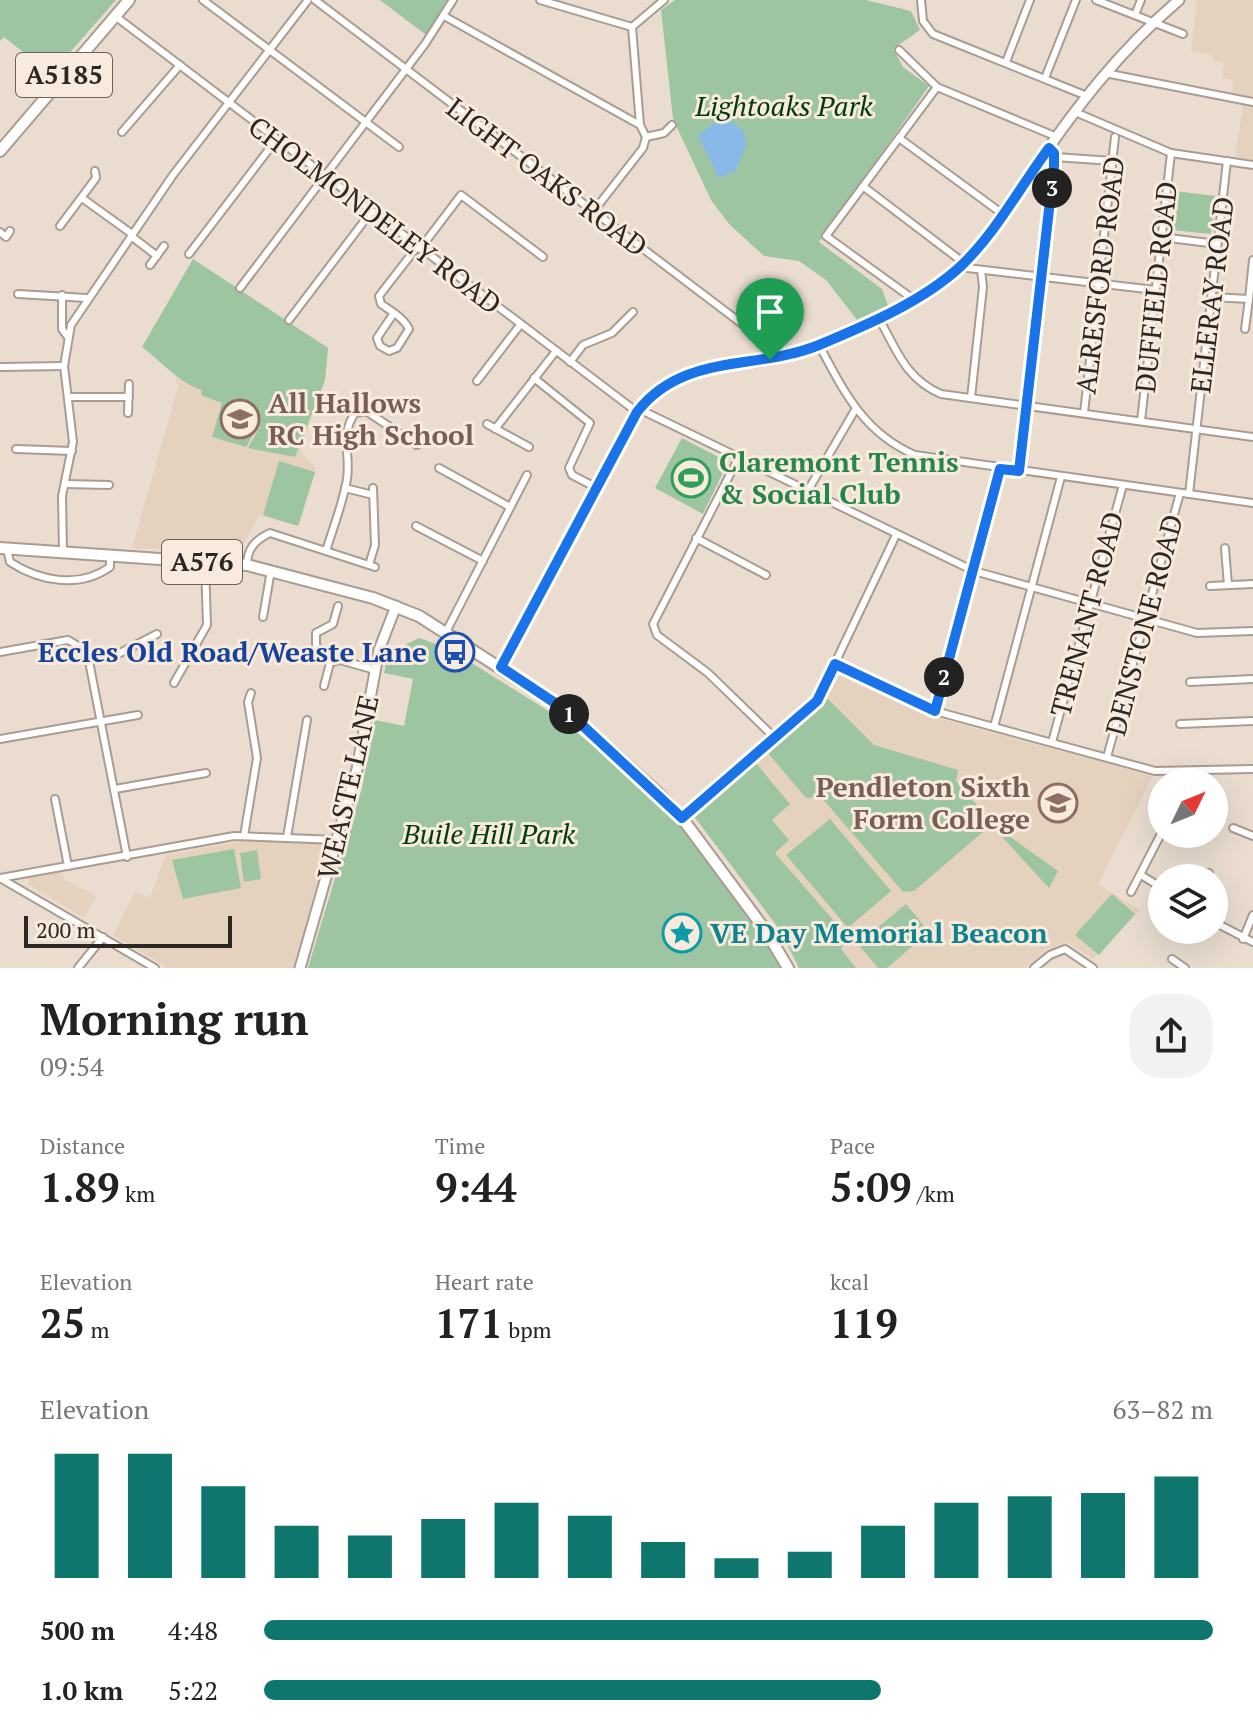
<!DOCTYPE html>
<meta charset="utf-8">
<style>
body{margin:0;font-family:"PT Serif",serif;background:#f2f2f2;color:#222;height:100vh;display:flex;flex-direction:column;font-size:30px;white-space:nowrap}
*{box-sizing:border-box;margin:0}
p{font-size:26px;color:#767676}
.icon{flex:none;width:44px;height:44px;fill:none;stroke:currentColor;stroke-width:2;stroke-linecap:round;stroke-linejoin:round}
.map{position:relative;height:968px;overflow:hidden}
.drawer{display:flex;flex-direction:column;background:#fff;flex:1}
.drawer>*{flex:none}
.needle{width:52px;rotate:47deg}
.buttons{position:absolute;left:1148px;top:768px;display:grid;gap:16px}
.buttons a{display:grid;place-items:center;width:80px;height:80px;border-radius:50%;background:#fff;box-shadow:0 8px 32px #0002;font-size:40px}
.scale{position:absolute;left:24px;bottom:20px;width:208px;box-sizing:border-box;padding-left:8px;border:4px solid #2c2722;border-top:0;font-size:22px;line-height:28px;white-space:nowrap;color:#2c2722;-webkit-text-stroke:6px #f8eadd;paint-order:stroke}
.pin{position:absolute;display:grid;place-items:center;width:68px;height:68px;color:#fff;margin:-82px -34px;border-radius:50% 50% 50% 0;rotate:-45deg;box-shadow:0 0 8px #0007}
.pin .icon{rotate:45deg}
.km{position:absolute;width:40px;height:40px;margin:-20px;border-radius:50%;background:#222;color:#fff;font-size:22px;line-height:40px;text-align:center}
.round{display:grid;place-items:center;flex:none;width:84px;height:84px;border-radius:32px;background:#f2f2f2}
.summary{display:flex;align-items:center;justify-content:space-between;height:136px;padding:0 40px}
h1{font-size:44px;font-weight:800;line-height:60px}
.stats{display:grid;grid-template-columns:repeat(3,1fr);gap:12px;height:136px;padding:8px 40px}
.stats div{display:grid;align-content:center}
.stats b{font-size:40px;font-weight:800}
.stats small{font-size:22px;font-weight:400}
.stats p{font-size:22px}
.chart{height:224px;padding:16px 40px}
.chart p{display:flex;justify-content:space-between}
.chart svg{width:100%;height:144px;margin-top:8px;stroke:#0f766e;stroke-width:6}
ul{padding:0 40px;list-style:none;font-size:26px}
li{display:grid;grid-template-columns:128px 96px 1fr;align-items:center;height:60px}
li i{height:20px;border-radius:10px;background:#0f766e}
.map>svg:first-child{display:block}
.built{fill:#e4d1be}
.green{fill:#9ec5a2}
.water{fill:#89b8e9}
.lines{fill:none;stroke-linecap:round;stroke-linejoin:round}
.minor-casing{stroke:#a99c90;stroke-width:10}
.secondary-casing{stroke:#a99c90;stroke-width:13}
.primary-casing{stroke:#a99c90;stroke-width:14}
.minor{stroke:#fff;stroke-width:6}
.secondary{stroke:#fff;stroke-width:9}
.primary{stroke:#fff;stroke-width:10}
.route-casing{stroke:#fff;stroke-width:16}
.route{stroke:#1a73e8;stroke-width:10}
.labels{text-anchor:middle;stroke-width:6;stroke-linejoin:round;paint-order:stroke}
.shield{fill:#f8eadd;stroke:#69625a;stroke-width:2}
.shield-label{font-size:26px;font-weight:bold;fill:#2c2722}
.park-label{font-size:28px;font-style:italic;fill:#003c10;stroke:#f8eadd}
.street-label{font-size:28px;fill:#2c2722;stroke:#f8eadd}
.education-label{font-size:28px;font-weight:bold;fill:#785e54;stroke:#f8eadd;text-anchor:start}
.leisure-label{font-size:28px;font-weight:bold;fill:#27864d;stroke:#f8eadd;text-anchor:start}
.transit-label{font-size:28px;font-weight:bold;fill:#164399;stroke:#f8eadd;text-anchor:end}
.culture-label{font-size:28px;font-weight:bold;fill:#0d838f;stroke:#f8eadd;text-anchor:start}
</style>
<div class="map">
<svg width="1253" height="968" viewBox="0 0 1253 968">
<rect width="100%" height="100%" fill="#eaddd0"/>
<g class="built">
<polygon points="1197,0 1253,0 1253,99 1232,95 1233,80 1222,78 1224,63 1213,61 1213,55 1191,51"/>
<polygon points="1243,106 1253,107 1253,160 1235,158"/>
<polygon points="193,259 328,348 325,380 300,451 316,469 299,526 259,516 239,552 132,548 178,387 174,371 142,347"/>
<polygon points="840,675 930,716 1153,776 1098,884 1140,910 1093,959 1067,942 1044,951 1025,968 799,968 780,930 693,815 824,702"/>
<polygon points="244,841 323,843 328,846 293,968 168,968 113,935 135,892 150,898 166,855"/>
<polygon points="62,872 65,880 97,896 84,918 28,884 29,878"/>
</g>
<g class="green">
<polygon points="0,0 116,0 51,74 4,37 0,41"/>
<polygon points="380,0 449,0 426,35"/>
<polygon points="675,0 866,0 911,11 920,30 893,49 903,67 929,86 819,242 882,289 888,305 857,320 826,280 799,261 764,256 729,224 711,200 673,119 661,10"/>
<polygon points="1175,191 1215,196 1211,234 1171,230"/>
<path d="M193,259L328,348L325,380L295,457L248,448L260,427L258,425L246,447L212,437L222,403L201,395L202,390C179,383 162,362 142,347Z"/>
<polygon points="682,438 728,462 703,514 655,488"/>
<polygon points="279,461 315,472 298,526 263,515"/>
<path d="M419,638L448,648L558,717L661,802L681,823L776,950L783,968H308L362,788L375,720L404,726L413,679L384,673C388,650 402,647 419,638Z"/>
<polygon points="827,698 874,745 958,770 956,781 995,826 1058,871 1049,888 991,825 914,891 903,892 821,797 806,798 767,752"/>
<polygon points="755,762 790,804 772,820 789,840 775,853 848,937 841,949 856,968 799,968 780,930 693,815"/>
<polygon points="830,819 891,891 848,928 786,855"/>
<polygon points="234,849 241,888 183,899 172,860"/>
<polygon points="257,850 261,879 244,882 240,853"/>
<polygon points="1112,894 1135,914 1099,955 1075,935"/>
<polygon points="906,904 929,932 887,968 878,968 858,944"/>
</g>
<polygon class="water" points="731,121 744,132 746,147 735,171 719,178 698,136 716,122"/>
<g class="lines">
<g class="minor-casing">
<g id="minor">
<polyline points="203,0 399,147"/>
<polyline points="315,0 762,339 770,360"/>
<polyline points="540,0 632,27"/>
<polyline points="921,0 923,21 933,34 1087,96"/>
<polyline points="1096,0 1183,34"/>
<polyline points="1135,15 1141,0"/>
<polyline points="115,16 637,412"/>
<polyline points="444,16 640,125 646,137"/>
<polyline points="899,50 937,87 1057,137"/>
<polyline points="1006,62 1030,0"/>
<polyline points="1105,73 1253,102"/>
<polyline points="1045,78 1076,0"/>
<polyline points="1075,112 1171,153 1253,165"/>
<polyline points="640,125 632,27 664,0"/>
<polyline points="122,132 180,65"/>
<polyline points="899,138 1004,215"/>
<polyline points="1055,157 1113,161"/>
<polyline points="864,187 964,263"/>
<polyline points="82,198 132,234"/>
<polyline points="593,212 643,148 646,137 664,133 672,125"/>
<polyline points="60,226 96,178 95,171"/>
<polyline points="0,232 6,237 10,231"/>
<polyline points="131,236 157,256"/>
<polyline points="1161,237 1217,244"/>
<polyline points="420,249 461,195 543,257"/>
<polyline points="189,254 276,140"/>
<polyline points="150,265 164,246"/>
<polyline points="959,267 1155,290"/>
<polyline points="240,288 425,44 453,0"/>
<polyline points="18,294 86,298"/>
<polyline points="62,295 62,329 67,336"/>
<polyline points="1211,297 1249,299 1253,260"/>
<polyline points="913,299 826,236 937,87"/>
<path d="M394,313L377,338L380,346L389,351L397,348L409,329C404,318 391,311 381,304L379,296L417,247"/>
<path d="M878,317C896,348 905,379 941,394L1253,437"/>
<polyline points="289,320 371,212"/>
<polyline points="1245,329 1249,299"/>
<path d="M819,345C844,392 864,433 915,455L1253,503"/>
<polyline points="570,362 583,345 612,333 633,312"/>
<polyline points="0,367 64,366"/>
<polyline points="534,378 590,423 569,468 572,475 597,488"/>
<polyline points="477,381 520,325"/>
<polyline points="68,397 129,397"/>
<polyline points="971,398 983,287 981,270"/>
<polyline points="639,409 974,571 1197,633 1253,631"/>
<polyline points="128,413 129,384"/>
<polyline points="1084,413 1115,137"/>
<polyline points="1141,421 1171,153"/>
<polyline points="487,424 529,447"/>
<polyline points="495,429 556,351"/>
<polyline points="16,449 72,451"/>
<polyline points="739,457 653,624 657,635 708,673 775,738"/>
<polyline points="439,468 510,507"/>
<polyline points="1019,471 1054,166 1054,153 1049,148"/>
<polyline points="65,484 109,485"/>
<polyline points="345,488 373,495"/>
<polyline points="807,492 855,410"/>
<polyline points="1189,494 1227,161"/>
<polyline points="416,526 483,561"/>
<polyline points="696,538 766,575"/>
<polyline points="1225,548 1228,585"/>
<path d="M7,549L10,562C39,581 79,589 110,567V558"/>
<path d="M326,551C333,528 343,503 347,479C351,454 339,436 355,413L366,411L417,445"/>
<polyline points="63,552 62,496 73,442 64,366 71,325 173,175 308,0"/>
<path d="M247,565C247,549 255,540 270,533L375,567"/>
<polyline points="369,565 375,545 373,488"/>
<polyline points="1210,586 1253,584"/>
<polyline points="263,617 271,570"/>
<polyline points="446,632 527,475"/>
<polyline points="0,652 68,640 87,651 127,857"/>
<polyline points="91,658 116,655 157,634"/>
<polyline points="330,663 316,645 316,633 333,624 338,606"/>
<polyline points="835,664 935,711 1155,771 1253,769"/>
<polyline points="1190,682 1253,679"/>
<polyline points="174,683 207,625 205,563"/>
<polyline points="324,686 330,663 340,660 375,670"/>
<polyline points="935,711 1000,469"/>
<polyline points="1180,724 1253,721"/>
<polyline points="994,727 1061,477"/>
<polyline points="0,739 138,715"/>
<polyline points="1052,742 1123,485"/>
<polyline points="1107,757 1180,493"/>
<polyline points="115,789 206,773"/>
<polyline points="55,799 68,866"/>
<polyline points="682,818 817,701 896,535"/>
<polyline points="1233,828 1253,836"/>
<polyline points="244,836 257,758 248,702 251,693"/>
<polyline points="287,837 307,720"/>
<polyline points="1141,875 1162,888"/>
<polyline points="0,878 234,836 338,840"/>
<polyline points="0,878 155,968"/>
<polyline points="1205,878 1209,873"/>
<polyline points="1131,892 1162,832"/>
<polyline points="1214,922 1253,942"/>
<polyline points="1243,939 1253,915"/>
<polyline points="1172,959 1185,968"/>
<polyline points="78,968 103,937"/>
<polyline points="1034,968 1050,955 1065,949 1093,968"/>
</g>
</g>
<g class="secondary-casing">
<g id="secondary">
<path d="M501,667L637,412C680,356 730,372 790,355C837,342 903,310 942,281C982,251 1006,210 1034,169C1076,107 1121,49 1179,0"/>
<polyline points="300,968 357,769 379,650 396,606"/>
</g>
</g>
<g class="primary-casing">
<g id="primary">
<polyline points="0,151 129,0"/>
<polyline points="0,548 247,565 373,598 419,616 567,711 658,793 682,818 766,931 788,968"/>
</g>
</g>
<use href="#minor" class="minor"/>
<use href="#secondary" class="secondary"/>
<use href="#primary" class="primary"/>
</g>
<g class="lines">
<g class="route-casing">
<path id="route" d="M1049,148L1054,153V166L1019,471L1000,469L935,711L835,664L817,701L682,818L567,711L501,667L637,412C684,352 755,371 819,345C867,325 924,301 962,265C997,231 1020,187 1049,148Z"/>
</g>
<use href="#route" class="route"/>
</g>
<defs>
<g id="school-ring" transform="scale(2)"><circle r="9.5" fill="#f8eadd" stroke="#8d6e63" stroke-width="1.5"/><path d="M0-5L7-2L0 1L-7-2ZM-4 1L0 2.5L4 1V4Q0 6-4 4Z" fill="#8d6e63"/></g>
<g id="stadium-ring" transform="scale(2)"><circle r="9.5" fill="#f8eadd" stroke="#2e9e5b" stroke-width="1.5"/><path d="M0-5a6.5 5 0 1 0 0 10a6.5 5 0 1 0 0-10ZM-3.5-1.8h7v3.6h-7Z" fill="#2e9e5b"/></g>
<g id="bus-ring" transform="scale(2)"><circle r="9.5" fill="#f8eadd" stroke="#1a4fb4" stroke-width="1.5"/><path d="M-5-6H5V4H4V6H2V4H-2V6H-4V4H-5ZM-3.5-4V0h7V-4ZM-3.5 1.2v1.5H-2V1.2ZM2 1.2v1.5H3.5V1.2Z" fill="#1a4fb4"/></g>
<g id="university-ring" transform="scale(2)"><circle r="9.5" fill="#f8eadd" stroke="#8d6e63" stroke-width="1.5"/><path d="M0-5L7-2L0 1L-7-2ZM-4 1L0 2.5L4 1V4Q0 6-4 4Z" fill="#8d6e63"/></g>
<g id="sight-ring" transform="scale(2)"><circle r="9.5" fill="#f8eadd" stroke="#0f9aa8" stroke-width="1.5"/><path d="M0-6L1.8-2.2L6-1.7L2.9 1.2L3.7 5.4L0 3.3L-3.7 5.4L-2.9 1.2L-6-1.7L-1.8-2.2Z" fill="#0f9aa8"/></g>
</defs>
<g fill-rule="evenodd">
<use href="#school-ring" x="240" y="419"/>
<use href="#stadium-ring" x="691" y="478"/>
<use href="#bus-ring" x="455" y="652"/>
<use href="#university-ring" x="1058" y="803"/>
<use href="#sight-ring" x="682" y="933"/>
</g>
<g class="labels">
<g class="shield">
<rect x="16" y="53" width="96" height="44" rx="6"/>
<rect x="162" y="540" width="80" height="44" rx="6"/>
</g>
<g class="shield-label">
<text x="64" y="84">A5185</text>
<text x="202" y="571">A576</text>
</g>
<g class="park-label">
<text x="784" y="116">Lightoaks Park</text>
<text x="489" y="844">Buile Hill Park</text>
</g>
<g class="street-label">
<text transform="translate(547 177) rotate(37)" y="10">LIGHT OAKS ROAD</text>
<text transform="translate(375 215) rotate(37)" y="10">CHOLMONDELEY ROAD</text>
<text transform="translate(1100 275) rotate(-83)" y="10">ALRESFORD ROAD</text>
<text transform="translate(1156 287) rotate(-84)" y="10">DUFFIELD ROAD</text>
<text transform="translate(1212 295) rotate(-83)" y="10">ELLERAY ROAD</text>
<text transform="translate(1087 614) rotate(-75)" y="10">TRENANT ROAD</text>
<text transform="translate(1144 625) rotate(-75)" y="10">DENSTONE ROAD</text>
<text transform="translate(348 787) rotate(-77)" y="10">WEASTE LANE</text>
</g>
<g class="education-label">
<text x="268" y="413">All Hallows<tspan x="268" dy="32">RC High School</tspan></text>
<text x="1030" y="797" text-anchor="end">Pendleton Sixth<tspan x="1030" dy="32">Form College</tspan></text>
</g>
<g class="leisure-label">
<text x="719" y="472">Claremont Tennis<tspan x="719" dy="32">&amp; Social Club</tspan></text>
</g>
<g class="transit-label">
<text x="427" y="662">Eccles Old Road/Weaste Lane</text>
</g>
<g class="culture-label">
<text x="710" y="943">VE Day Memorial Beacon</text>
</g>
</g>
</svg>
<div class="buttons">
<a><svg class="needle" viewBox="-14 -14 28 28"><path d="M0-13l5 13h-10z" fill="#e53935"/><path d="M0 13l5-13h-10z" fill="#767676"/></svg></a>
<a><svg class="icon" aria-label="layers" viewBox="0 0 24 24"><path d="M12 4l9 5-9 5-9-5zM3 14l9 5 9-5"/></svg></a>
</div>
<div class="scale">200 m</div>
<div class="pin" style="left:770px;top:360px;background:#1e9e55"><svg class="icon" aria-label="arrive" viewBox="0 0 24 24"><path d="M6 21V4h12l-3 4 3 4H6"/></svg></div>
<b class="km" style="left:569px;top:714px">1</b>
<b class="km" style="left:944px;top:677px">2</b>
<b class="km" style="left:1052px;top:188px">3</b>
</div>
<section class="drawer">
<div class="summary"><div><h1>Morning run</h1><p>09:54</p></div><a class="round"><svg class="icon" aria-label="share" viewBox="0 0 24 24"><path d="M12 15V3M7 8l5-5 5 5M5 13v7h14v-7"/></svg></a></div>
<div class="stats">
<div><p>Distance</p><b>1.89<small> km</small></b></div>
<div><p>Time</p><b>9:44</b></div>
<div><p>Pace</p><b>5:09<small> /km</small></b></div>
</div>
<div class="stats">
<div><p>Elevation</p><b>25<small> m</small></b></div>
<div><p>Heart rate</p><b>171<small> bpm</small></b></div>
<div><p>kcal</p><b>119</b></div>
</div>
<div class="chart"><p><span>Elevation</span>63–82 m</p>
<svg viewBox="0 0 160 44" preserveAspectRatio="none"><path d="M5 44V6M15 44V6M25 44V16M35 44V28M45 44V31M55 44V26M65 44V21M75 44V25M85 44V33M95 44V38M105 44V36M115 44V28M125 44V21M135 44V19M145 44V18M155 44V13"/></svg>
</div>
<ul>
<li><b>500 m</b>4:48<i style="width:100%"></i></li>
<li><b>1.0 km</b>5:22<i style="width:65%"></i></li>
</ul>
</section>
